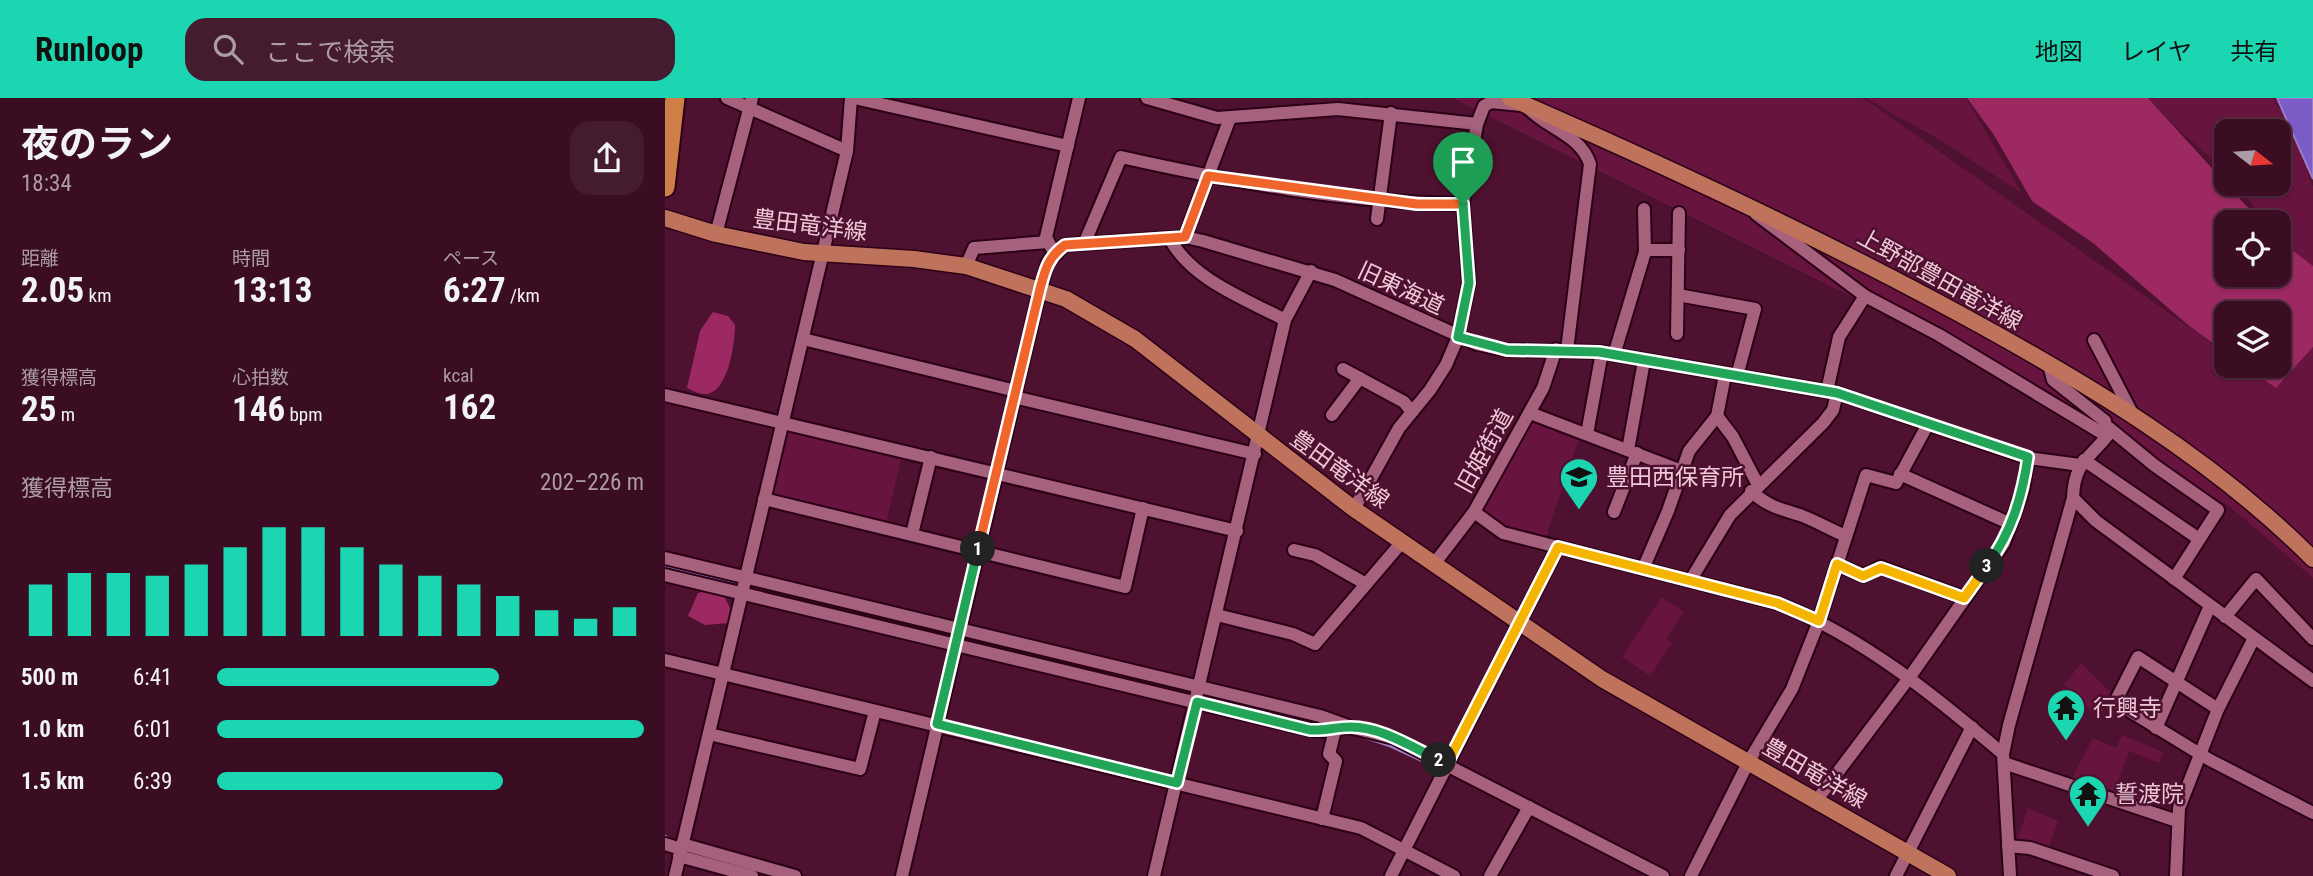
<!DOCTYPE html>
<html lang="ja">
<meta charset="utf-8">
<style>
body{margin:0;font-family:"Roboto Condensed","Noto Sans JP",sans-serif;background:#451b30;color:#f1f3f6;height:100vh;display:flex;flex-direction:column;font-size:26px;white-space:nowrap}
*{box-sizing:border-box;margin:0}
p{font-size:23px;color:#ab9ca6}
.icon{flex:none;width:38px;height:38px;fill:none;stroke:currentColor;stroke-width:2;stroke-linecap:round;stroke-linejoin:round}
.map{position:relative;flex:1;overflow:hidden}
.panel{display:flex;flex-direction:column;background:#3a0d23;width:665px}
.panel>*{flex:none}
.needle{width:46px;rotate:107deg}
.tools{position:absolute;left:1549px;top:21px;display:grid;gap:14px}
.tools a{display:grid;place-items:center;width:77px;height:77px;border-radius:14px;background:#3a0d23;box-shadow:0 2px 5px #0004,0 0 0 2px #542d41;font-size:35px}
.pin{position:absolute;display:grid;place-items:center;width:60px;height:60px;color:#fff;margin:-72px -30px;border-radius:50% 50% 50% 0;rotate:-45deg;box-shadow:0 0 7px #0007}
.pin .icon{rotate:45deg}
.km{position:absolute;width:35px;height:35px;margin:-18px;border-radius:50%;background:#222;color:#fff;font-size:19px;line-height:35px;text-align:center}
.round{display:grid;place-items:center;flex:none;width:74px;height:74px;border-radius:21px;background:#451b30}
.overview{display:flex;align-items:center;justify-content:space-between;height:119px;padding:0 21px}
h1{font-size:38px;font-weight:700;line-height:52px}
.stats{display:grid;grid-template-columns:repeat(3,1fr);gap:10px;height:119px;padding:7px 21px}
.stats div{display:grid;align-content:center}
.stats b{font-size:35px;font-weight:700}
.stats small{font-size:19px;font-weight:400}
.stats p{font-size:19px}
.chart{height:196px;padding:14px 21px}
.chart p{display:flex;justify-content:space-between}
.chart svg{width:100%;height:126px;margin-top:7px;stroke:#1cd5b1;stroke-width:6}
ul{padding:0 21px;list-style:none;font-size:23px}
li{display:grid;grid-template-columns:112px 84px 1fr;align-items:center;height:52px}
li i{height:18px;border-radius:9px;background:#1cd5b1}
header{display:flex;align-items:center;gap:42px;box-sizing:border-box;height:98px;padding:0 35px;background:#1cd5b1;color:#111}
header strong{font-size:33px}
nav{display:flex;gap:38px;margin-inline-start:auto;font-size:24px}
.search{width:490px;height:63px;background:#451b30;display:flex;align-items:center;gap:18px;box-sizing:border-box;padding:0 24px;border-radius:21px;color:#ab9ca6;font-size:26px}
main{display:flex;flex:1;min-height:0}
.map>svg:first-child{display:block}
.green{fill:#67143f}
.forest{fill:#9c2962}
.water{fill:#7b5bc5;stroke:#9e7cca;stroke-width:2}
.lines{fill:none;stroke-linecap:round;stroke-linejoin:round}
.stream{stroke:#9e7cca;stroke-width:2.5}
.minor-casing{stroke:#2c0117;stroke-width:16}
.major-casing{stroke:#2c0117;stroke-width:19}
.highway-casing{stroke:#2c0117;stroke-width:23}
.minor{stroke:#a6617d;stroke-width:12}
.major{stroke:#bf735c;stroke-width:16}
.highway{stroke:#cf7f46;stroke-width:19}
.split-1-casing{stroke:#fff;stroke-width:14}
.split-2-casing{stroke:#fff;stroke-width:14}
.split-3-casing{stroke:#fff;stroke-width:14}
.split-4-casing{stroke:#fff;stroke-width:14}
.split-1{stroke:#f0652b;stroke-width:9}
.split-2{stroke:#22a559;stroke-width:9}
.split-3{stroke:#f5b400;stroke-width:9}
.split-4{stroke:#22a559;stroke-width:9}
.labels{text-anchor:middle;stroke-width:5;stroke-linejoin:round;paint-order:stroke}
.street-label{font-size:23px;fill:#f0c9d7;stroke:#4e112f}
.poi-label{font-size:23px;fill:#f0c9d7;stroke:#4e112f;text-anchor:start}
</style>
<header>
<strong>Runloop</strong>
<div class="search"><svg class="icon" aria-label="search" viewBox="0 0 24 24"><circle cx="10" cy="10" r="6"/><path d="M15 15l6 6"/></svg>ここで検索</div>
<nav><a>地図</a><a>レイヤ</a><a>共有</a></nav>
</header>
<main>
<section class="panel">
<div class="overview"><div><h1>夜のラン</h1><p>18:34</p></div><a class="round"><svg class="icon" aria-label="share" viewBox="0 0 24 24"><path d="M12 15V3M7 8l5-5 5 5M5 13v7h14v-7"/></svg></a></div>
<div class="stats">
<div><p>距離</p><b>2.05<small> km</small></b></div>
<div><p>時間</p><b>13:13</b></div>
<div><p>ペース</p><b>6:27<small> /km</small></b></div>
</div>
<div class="stats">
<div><p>獲得標高</p><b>25<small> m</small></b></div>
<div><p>心拍数</p><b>146<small> bpm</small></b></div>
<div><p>kcal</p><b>162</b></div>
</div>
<div class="chart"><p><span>獲得標高</span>202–226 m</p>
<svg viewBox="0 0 160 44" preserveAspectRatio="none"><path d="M5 44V26M15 44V22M25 44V22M35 44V23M45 44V19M55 44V13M65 44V6M75 44V6M85 44V13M95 44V19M105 44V23M115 44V26M125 44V30M135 44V35M145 44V38M155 44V34"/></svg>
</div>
<ul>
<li><b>500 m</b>6:41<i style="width:66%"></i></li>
<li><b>1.0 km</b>6:01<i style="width:100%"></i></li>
<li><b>1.5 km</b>6:39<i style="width:67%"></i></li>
</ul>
</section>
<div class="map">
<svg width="1648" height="778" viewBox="0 0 1648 778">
<rect width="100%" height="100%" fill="#4e112f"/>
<g class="green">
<polygon points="788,0 1198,0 1561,255 1561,268 1579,268 1611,290 1648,249 1648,480 1564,408 1341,276"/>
<polygon points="1200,0 1301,0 1357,95 1275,42"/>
<path d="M1483,0H1609L1628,35L1648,89V168C1628,154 1614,151 1614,124H1601L1571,86H1614V33H1561V73L1516,34Z"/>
<polygon points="865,315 916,334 880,442 839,435 809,414"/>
<polygon points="124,325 237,357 220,430 99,401"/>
<polygon points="997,499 1019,514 1001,541 1007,545 985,578 957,559"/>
<polygon points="1416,565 1450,599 1433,619 1399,587"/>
<polygon points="1457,637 1498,654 1494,665 1464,653 1452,686 1484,698 1478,708 1407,680 1428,640 1451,650"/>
<polygon points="1363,710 1393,723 1383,751 1352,742"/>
</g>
<g class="forest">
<polygon points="1302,0 1483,0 1596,124 1561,124 1561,177 1614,177 1614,142 1648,168 1648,249 1611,290 1579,268 1614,268 1614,215 1561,215 1561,255 1523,227 1428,145 1367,103 1329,37"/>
<path d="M48,214L63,218L70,227C70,245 63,299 38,296C33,296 27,292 22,290L35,233Z"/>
<polygon points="55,490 66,512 64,525 40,527 23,518 33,495"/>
</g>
<polygon class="water" points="1612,0 1648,0 1648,81"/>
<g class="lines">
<g class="stream">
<polyline points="0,469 75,485"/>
<polyline points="85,487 112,493"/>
<polyline points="122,496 136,499"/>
<polyline points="377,557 527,594"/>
<polyline points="537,596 653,624"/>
<polyline points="686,635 725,648 770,669"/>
<polyline points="0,738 7,742"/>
</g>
<g class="minor-casing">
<g id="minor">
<polyline points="62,0 182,53"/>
<polyline points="189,0 403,48"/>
<polyline points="482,0 552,20 673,11 812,26"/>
<path d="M862,9C882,31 915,36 925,66L902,252"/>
<polyline points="1091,116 1200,198 1274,237 1442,338"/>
<polyline points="712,121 726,15"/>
<polyline points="51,136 87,0"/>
<polyline points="520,139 565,20"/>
<path d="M419,146L456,59C567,84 684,105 798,106"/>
<polyline points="980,152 1014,152"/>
<polyline points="389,155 381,139 414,0"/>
<polyline points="301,168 309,150 383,144"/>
<polyline points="1013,197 1090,211 1072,278"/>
<polyline points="620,222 646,173"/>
<polyline points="1012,236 1014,115"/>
<polyline points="138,241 351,293"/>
<polyline points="1429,242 1469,319"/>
<polyline points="949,257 980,154 979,111"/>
<polyline points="1384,267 1388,282 1440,323 1442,337"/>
<polyline points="678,271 739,304 747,314"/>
<polyline points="1162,293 1174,239 1200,198"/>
<polyline points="0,297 572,433"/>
<polyline points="349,299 590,356"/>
<polyline points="865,315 1017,373"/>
<polyline points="667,317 695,280"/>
<polyline points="1052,318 1068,339 1093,387"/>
<polyline points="1444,330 1489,367 1553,412 1509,481"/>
<polyline points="922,336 937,254"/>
<polyline points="963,352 979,263"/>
<polyline points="1419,362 1534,441"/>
<polyline points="1235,376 1346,426"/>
<path d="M1086,393C1102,408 1115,411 1135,417C1151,423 1166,432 1181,438"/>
<polyline points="1408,400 1431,423 1648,583"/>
<polyline points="99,401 460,489 478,410"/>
<polyline points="689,411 734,330 765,292 781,267 793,239 804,185 798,106 812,26 819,8 826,4 856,7"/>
<path d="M809,414L838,435L1112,505C1196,538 1269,597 1338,656"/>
<polyline points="949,414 972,355"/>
<polyline points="247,436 266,359"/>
<polyline points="629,452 650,457 701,486"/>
<polyline points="0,460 655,618 683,628"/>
<polyline points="769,466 809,414 878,290 891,251"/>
<polyline points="1172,466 1198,478 1216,469 1299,500"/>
<polyline points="978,471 1003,413 1024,353 1052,318 1060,277"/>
<polyline points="0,477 645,632 662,633 684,629 729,640 998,778"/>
<polyline points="1025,483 1065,417 1158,325 1168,312 1172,295"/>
<polyline points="552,517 628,536 650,546 737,444"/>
<polyline points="1560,519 1591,481 1648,541"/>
<polyline points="0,562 696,730 789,778"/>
<polyline points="1553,611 1473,559 1450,604 1545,662 1648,715"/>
<polyline points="1491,630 1545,508"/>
<polyline points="44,636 195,671 210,613"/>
<polyline points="1339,665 1512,723"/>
<polyline points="1151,703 1244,580 1339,445 1358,392 1363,360"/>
<polyline points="657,721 671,663 664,656 670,632"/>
<polyline points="0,746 16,751"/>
<polyline points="17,746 130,778"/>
<polyline points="1343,748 1365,750 1448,778"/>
<polyline points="14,758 87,778"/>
<polyline points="10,778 182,53 186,0"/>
<polyline points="237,778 375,191 383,164 400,147 520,139 538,143 670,182 812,246 842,252 934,254 1172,295 1363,360 1415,367"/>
<path d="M489,778L620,222C581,201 527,182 505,141"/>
<polyline points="726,778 893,449"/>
<polyline points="825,778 864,709"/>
<polyline points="1026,778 1084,663 1127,591 1154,523 1201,377 1231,385 1263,326"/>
<polyline points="1231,778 1307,629"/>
<path d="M1345,778L1338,656L1344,627L1408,400C1409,365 1423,362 1442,338"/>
<polyline points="1511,778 1514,710 1553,611 1589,540"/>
</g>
</g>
<g class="major-casing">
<g id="major">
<path d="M845,0C997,66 1147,136 1293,215C1420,284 1545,358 1648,461"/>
<polyline points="0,120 51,136 139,154 249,161 301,168 401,201 470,241 689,411 937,581 1283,778"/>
</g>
</g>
<g class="highway-casing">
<polyline id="highway" points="0,89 10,0"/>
</g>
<use href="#minor" class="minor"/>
<use href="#major" class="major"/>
<use href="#highway" class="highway"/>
</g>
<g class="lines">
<g class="split-1-casing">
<path id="split-1" d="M313,451L375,191C380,172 383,159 400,147L520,139L543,78L752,106H798"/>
</g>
<g class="split-2-casing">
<path id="split-2" d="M313,451L272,626L512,685L532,604L645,632C660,633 671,629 684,629C715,628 747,649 774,662"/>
</g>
<g class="split-3-casing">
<polyline id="split-3" points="774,662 782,666 893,449 1112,505 1154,523 1172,466 1198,478 1216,470 1299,500 1322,468"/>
</g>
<g class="split-4-casing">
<path id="split-4" d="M798,106L804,185L793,239L842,252L934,254L1172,295L1363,359C1357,400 1346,435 1322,468"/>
</g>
<use href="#split-1" class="split-1"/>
<use href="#split-2" class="split-2"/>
<use href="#split-3" class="split-3"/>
<use href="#split-4" class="split-4"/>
</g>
<defs>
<g id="school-pin" transform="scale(2.0125)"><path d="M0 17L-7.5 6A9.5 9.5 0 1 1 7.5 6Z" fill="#1cd5b1" stroke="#4e112f"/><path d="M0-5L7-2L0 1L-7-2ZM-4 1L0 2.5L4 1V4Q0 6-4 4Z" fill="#111"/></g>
<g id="temple-pin" transform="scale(2.0125)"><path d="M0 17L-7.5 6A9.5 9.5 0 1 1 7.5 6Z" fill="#1cd5b1" stroke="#4e112f"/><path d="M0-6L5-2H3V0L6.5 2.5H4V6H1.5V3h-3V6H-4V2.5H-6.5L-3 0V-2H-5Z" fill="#111"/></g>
</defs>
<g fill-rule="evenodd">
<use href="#school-pin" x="914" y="379"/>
<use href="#temple-pin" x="1401" y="610"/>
<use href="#temple-pin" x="1423" y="696"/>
</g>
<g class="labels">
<g class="street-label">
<text transform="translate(145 127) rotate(7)" y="8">豊田竜洋線</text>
<text transform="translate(1275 181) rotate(29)" y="8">上野部豊田竜洋線</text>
<text transform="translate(736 190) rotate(25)" y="8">旧東海道</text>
<text transform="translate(819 353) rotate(-61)" y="8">旧姫街道</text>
<text transform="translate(675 371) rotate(36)" y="8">豊田竜洋線</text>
<text transform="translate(1150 675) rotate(30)" y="8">豊田竜洋線</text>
</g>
<g class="poi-label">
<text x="941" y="387">豊田西保育所</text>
<text x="1428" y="618">行興寺</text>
<text x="1450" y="704">誓渡院</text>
</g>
</g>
</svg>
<div class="tools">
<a><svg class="needle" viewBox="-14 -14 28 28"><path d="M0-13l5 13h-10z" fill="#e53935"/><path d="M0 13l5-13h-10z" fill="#ab9ca6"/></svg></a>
<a><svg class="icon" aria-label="locate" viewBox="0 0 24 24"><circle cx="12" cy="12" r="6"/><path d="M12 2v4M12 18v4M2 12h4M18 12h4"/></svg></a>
<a><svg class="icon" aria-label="layers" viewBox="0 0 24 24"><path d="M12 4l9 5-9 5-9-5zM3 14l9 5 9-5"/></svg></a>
</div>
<div class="pin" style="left:798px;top:106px;background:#1e9e55"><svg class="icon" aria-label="arrive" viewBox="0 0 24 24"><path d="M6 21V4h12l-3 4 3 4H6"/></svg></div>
<b class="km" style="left:313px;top:451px">1</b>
<b class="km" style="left:774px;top:662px">2</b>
<b class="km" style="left:1322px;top:468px">3</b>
</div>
</main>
